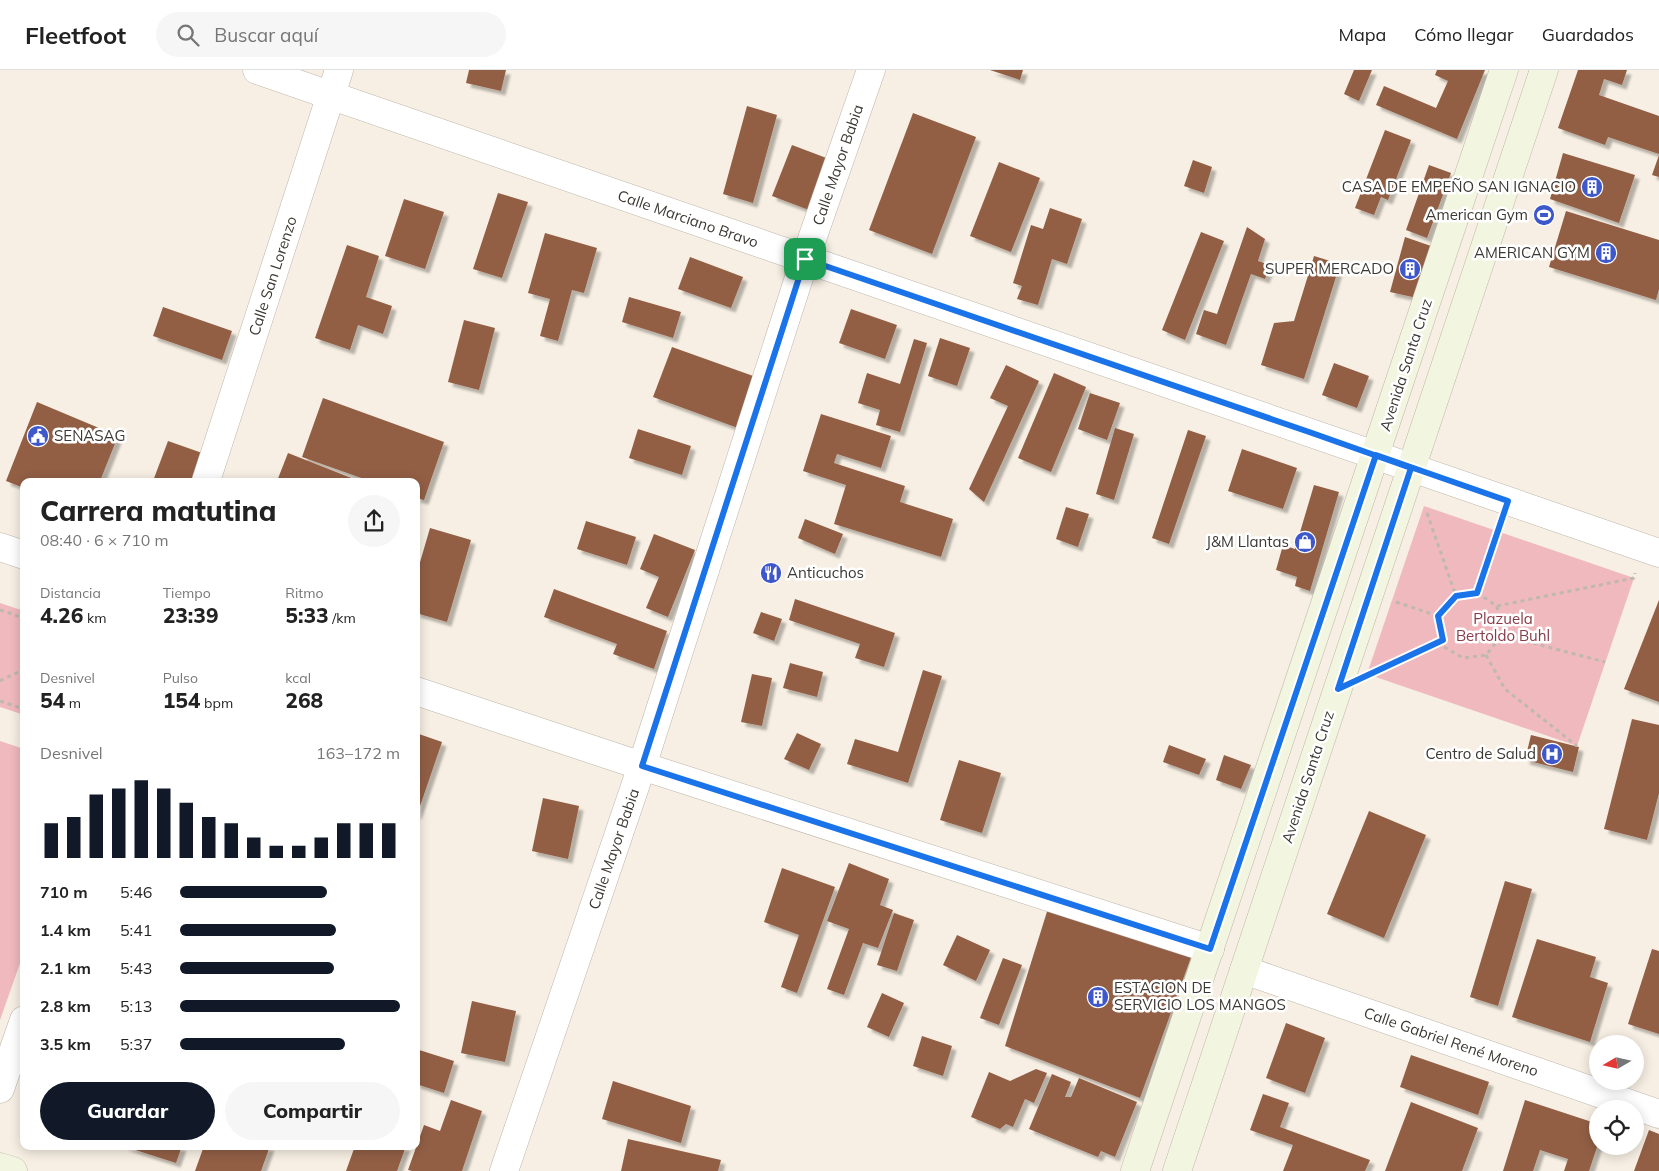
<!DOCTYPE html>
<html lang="es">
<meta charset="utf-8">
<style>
body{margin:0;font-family:Mulish,sans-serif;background:#f6f6f6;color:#222;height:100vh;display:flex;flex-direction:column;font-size:19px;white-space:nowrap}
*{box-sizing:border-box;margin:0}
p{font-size:16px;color:#767676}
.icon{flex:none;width:28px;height:28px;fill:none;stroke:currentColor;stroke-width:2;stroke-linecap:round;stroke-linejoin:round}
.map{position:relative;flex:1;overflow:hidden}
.details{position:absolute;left:20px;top:408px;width:400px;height:672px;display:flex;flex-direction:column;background:#fff;border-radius:10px;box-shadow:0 2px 12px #0003}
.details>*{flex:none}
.needle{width:32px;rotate:261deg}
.fabs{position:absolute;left:1589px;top:965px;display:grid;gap:10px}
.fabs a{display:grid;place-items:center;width:55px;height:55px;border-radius:50%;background:#fff;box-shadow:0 2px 12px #0003;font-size:25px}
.pin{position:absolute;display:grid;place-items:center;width:42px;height:42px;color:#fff;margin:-21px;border-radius:10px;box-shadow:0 2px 8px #0006}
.round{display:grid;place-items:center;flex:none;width:52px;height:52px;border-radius:26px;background:#f6f6f6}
.overview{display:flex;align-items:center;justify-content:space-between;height:85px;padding:0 20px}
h1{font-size:28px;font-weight:800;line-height:38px}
.stats{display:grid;grid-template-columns:repeat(3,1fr);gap:8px;height:85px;padding:5px 20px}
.stats div{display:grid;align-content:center}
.stats b{font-size:21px;font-weight:800}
.stats small{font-size:14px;font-weight:400}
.stats p{font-size:14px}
.chart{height:140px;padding:10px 20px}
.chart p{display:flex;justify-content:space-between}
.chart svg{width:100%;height:90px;margin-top:5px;stroke:#111827;stroke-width:6}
.action{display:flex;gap:10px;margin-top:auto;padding:10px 20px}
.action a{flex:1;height:58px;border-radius:30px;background:#111827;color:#fff;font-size:20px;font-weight:800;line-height:58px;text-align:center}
.action a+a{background:#f6f6f6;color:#222}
ul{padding:0 20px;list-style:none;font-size:16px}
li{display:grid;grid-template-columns:80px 60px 1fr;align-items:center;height:38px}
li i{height:12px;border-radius:6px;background:#111827}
header{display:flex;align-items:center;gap:30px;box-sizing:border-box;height:70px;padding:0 25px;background:#fff;border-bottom:1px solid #e0e0e0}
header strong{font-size:24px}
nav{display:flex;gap:28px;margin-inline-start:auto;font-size:18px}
.search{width:350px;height:45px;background:#f6f6f6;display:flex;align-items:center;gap:12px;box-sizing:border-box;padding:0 18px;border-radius:28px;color:#767676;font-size:19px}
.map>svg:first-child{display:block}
.green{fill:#f0b9be}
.building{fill:#925e45;filter:url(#shadow)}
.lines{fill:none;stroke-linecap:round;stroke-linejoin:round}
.minor-casing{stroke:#bdb5aa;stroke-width:29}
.tertiary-casing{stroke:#bdb5aa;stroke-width:29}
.secondary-casing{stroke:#bdb5aa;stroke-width:29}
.path{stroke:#bfb8ae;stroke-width:3;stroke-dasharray:4 4;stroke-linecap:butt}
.minor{stroke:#fff;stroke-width:28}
.tertiary{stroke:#fff;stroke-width:28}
.secondary{stroke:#f2f5df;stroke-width:28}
.route-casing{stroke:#fff;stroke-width:10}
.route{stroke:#1a73e8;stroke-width:6}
.labels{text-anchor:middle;stroke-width:5;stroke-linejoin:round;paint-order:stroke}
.street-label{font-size:15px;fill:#3c3934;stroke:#fff}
.poi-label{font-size:15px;fill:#3c3934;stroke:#fff;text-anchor:end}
.park-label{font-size:15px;fill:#883a47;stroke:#fff}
</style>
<header>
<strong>Fleetfoot</strong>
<div class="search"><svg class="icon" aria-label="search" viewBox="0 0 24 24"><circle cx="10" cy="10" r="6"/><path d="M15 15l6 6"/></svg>Buscar aquí</div>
<nav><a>Mapa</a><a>Cómo llegar</a><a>Guardados</a></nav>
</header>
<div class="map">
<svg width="1659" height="1101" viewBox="0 0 1659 1101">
<defs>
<filter id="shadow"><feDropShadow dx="4.5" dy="4.5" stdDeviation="1" flood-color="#0004"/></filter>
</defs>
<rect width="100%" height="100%" fill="#f7efe3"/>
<g class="green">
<polygon points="1424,436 1634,508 1577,676 1367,604"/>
<polygon points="0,533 24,541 24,645 0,637"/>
<polygon points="0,671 24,679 24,882 0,950"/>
</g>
<g class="building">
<polygon points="469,0 506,0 501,21 466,13"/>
<polygon points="990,0 1023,0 1020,10"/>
<polygon points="1354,0 1372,0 1359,31 1344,24"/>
<polygon points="1437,0 1485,0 1457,69 1376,35 1384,16 1436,38 1448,11 1435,5"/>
<polygon points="1578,0 1627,0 1622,15 1604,9 1599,25 1659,46 1659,84 1608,67 1605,75 1558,58"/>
<polygon points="747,36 777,45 753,133 723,124"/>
<polygon points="913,43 976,67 932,184 869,160"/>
<polygon points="1385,60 1411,70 1388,130 1381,127 1374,145 1355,138"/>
<polygon points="792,75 829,89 809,140 772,126"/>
<polygon points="1563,83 1635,105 1619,153 1550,129"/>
<polygon points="1659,85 1659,107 1652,105"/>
<polygon points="1193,90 1212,97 1204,123 1184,116"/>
<polygon points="999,92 1040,108 1011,182 970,166"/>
<polygon points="1429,95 1451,103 1427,168 1406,160"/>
<polygon points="498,123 528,132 502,208 473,199"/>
<polygon points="404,129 444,142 425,199 385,186"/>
<polygon points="1050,138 1082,149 1067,194 1052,189 1038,235 1017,229 1022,216 1013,213 1031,155 1043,159"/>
<polygon points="1566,141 1659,170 1659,219 1656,230 1549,197"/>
<polygon points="1247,157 1265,169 1258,191 1270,195 1265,209 1251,204 1226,275 1196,264 1204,240 1217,244"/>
<polygon points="1201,162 1224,171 1185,270 1162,260"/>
<polygon points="545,163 597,178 584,223 572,220 558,271 540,266 550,229 528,223"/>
<polygon points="1405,167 1431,176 1417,228 1390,222"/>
<polygon points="347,175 379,186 366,227 392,236 383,264 358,255 350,280 315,268"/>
<polygon points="1314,186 1340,194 1304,309 1261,295 1274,253 1294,251"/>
<polygon points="690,187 743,207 731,238 678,219"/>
<polygon points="629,227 681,242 673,268 622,252"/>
<polygon points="163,237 232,261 222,290 153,266"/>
<polygon points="851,239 897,255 885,289 839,273"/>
<polygon points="464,250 495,258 479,320 448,312"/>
<polygon points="940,268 970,278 957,316 928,306"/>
<polygon points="914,269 927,273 900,362 876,355 880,340 858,333 867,303 900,314"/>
<polygon points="672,277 756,307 738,358 653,327"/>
<polygon points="1334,293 1369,306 1357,338 1322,325"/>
<polygon points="1006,295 1039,311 984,432 969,419 1008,336 990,328"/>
<polygon points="1054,303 1086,317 1051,402 1018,388"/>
<polygon points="1090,323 1120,333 1107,370 1078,359"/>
<polygon points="323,328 444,372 424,430 416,428 416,411 370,411 302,387"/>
<polygon points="37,332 118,366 100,411 24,411 24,418 6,411"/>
<polygon points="821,344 891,366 881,398 837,384 834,393 905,416 900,432 953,449 941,487 834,454 846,415 803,401"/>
<polygon points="1115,358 1134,364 1114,430 1096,424"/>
<polygon points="638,359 691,376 682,405 629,388"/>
<polygon points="1188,360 1206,366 1169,474 1152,468"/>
<polygon points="168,371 205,384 195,411 153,411"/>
<polygon points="1242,379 1297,398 1283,439 1228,421"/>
<polygon points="288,383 359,411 277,411"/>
<polygon points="1314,415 1339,422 1310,521 1295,516 1297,507 1276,500 1283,475 1295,479"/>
<polygon points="1066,437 1089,444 1078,477 1056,469"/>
<polygon points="805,449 843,464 835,484 798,468"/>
<polygon points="586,451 636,467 627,495 577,479"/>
<polygon points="430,458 471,470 447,552 416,543 416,506"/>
<polygon points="654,464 695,480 668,547 646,538 659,507 640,499"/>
<polygon points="554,519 667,561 654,599 613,584 617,574 544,547"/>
<polygon points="795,529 895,563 884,597 855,588 860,574 789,550"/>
<polygon points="1659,530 1659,632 1624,619"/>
<polygon points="761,542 782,549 774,571 753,563"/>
<polygon points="790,593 823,602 817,627 783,618"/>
<polygon points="923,600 942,606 908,713 847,694 855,669 898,682"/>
<polygon points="752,604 772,608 762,656 741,652"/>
<polygon points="1632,649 1659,655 1659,723 1647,770 1604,759"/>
<polygon points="416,663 442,672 417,745 416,745"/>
<polygon points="797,663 821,674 809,700 784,689"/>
<polygon points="1531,665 1579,677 1573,702 1525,690"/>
<polygon points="1169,675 1206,689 1199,705 1163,692"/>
<polygon points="1224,685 1251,695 1241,719 1216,710"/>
<polygon points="959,690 1001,703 982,763 940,750"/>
<polygon points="543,728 579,736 568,789 532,781"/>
<polygon points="1369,741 1426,765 1384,868 1327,844"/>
<polygon points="849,793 889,809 880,835 893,840 878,878 863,873 844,925 827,919 849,859 827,851"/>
<polygon points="782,798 835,817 797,923 781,917 799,865 764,852"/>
<polygon points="1505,811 1532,819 1498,936 1470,927"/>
<polygon points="1050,832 1194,879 1140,1028 1005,976"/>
<polygon points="894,843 914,850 897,901 877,895"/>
<polygon points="957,865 990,880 976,911 943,895"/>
<polygon points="1537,869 1596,887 1590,907 1608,913 1590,972 1512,947"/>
<polygon points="1652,879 1659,881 1659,964 1628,954"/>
<polygon points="1003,888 1022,895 999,955 980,948"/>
<polygon points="882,923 904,933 889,967 867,957"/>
<polygon points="472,931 516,941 505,992 461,983"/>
<polygon points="1286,953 1325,968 1305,1023 1266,1008"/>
<polygon points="922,966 952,976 943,1006 913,996"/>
<polygon points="416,979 454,991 444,1023 416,1014"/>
<polygon points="1411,985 1489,1012 1478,1045 1400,1017"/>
<polygon points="1036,999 1047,1003 1034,1033 1025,1029 1013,1057 1006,1054 1000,1059 971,1047 989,1002 1010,1011"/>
<polygon points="1052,1004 1071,1012 1065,1027 1071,1027 1079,1008 1137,1032 1115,1087 1101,1081 1098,1087 1029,1059"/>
<polygon points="613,1011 691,1036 681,1073 602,1049"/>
<polygon points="1263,1024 1289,1033 1280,1057 1370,1090 1365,1101 1283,1101 1293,1075 1250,1060"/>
<polygon points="451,1030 482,1041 462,1101 412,1101 408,1100 424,1055 440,1061"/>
<polygon points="1525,1030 1598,1054 1598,1074 1589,1101 1564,1101 1568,1089 1540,1080 1533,1101 1503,1101"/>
<polygon points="1411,1032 1478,1058 1462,1101 1385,1101"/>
<polygon points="1649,1060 1659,1064 1659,1101 1634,1101"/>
<polygon points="628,1069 721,1090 718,1101 621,1101"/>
<polygon points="123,1076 182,1076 176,1093"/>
<polygon points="204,1076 270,1076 261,1101 195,1101"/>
<polygon points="355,1076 406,1076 397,1101 346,1101"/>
</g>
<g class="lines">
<g class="minor-casing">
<g id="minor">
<polyline points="257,0 1659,483"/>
<polyline points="206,411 339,0"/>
<polyline points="0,477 24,485"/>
<polyline points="416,621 642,696 1210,879"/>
<polyline points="0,1019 24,950"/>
<polyline points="504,1101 642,696 805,189 871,0"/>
</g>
</g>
<g class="tertiary-casing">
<polyline id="tertiary" points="1244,900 1659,1044"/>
</g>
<g class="secondary-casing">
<g id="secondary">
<polyline points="0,1097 13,1101"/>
<polyline points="1135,1101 1504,0"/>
<polyline points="1177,1101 1544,0"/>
</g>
</g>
<g class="path">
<polyline points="1427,443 1456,526"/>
<polygon points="1477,523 1497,536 1502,565 1486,585 1463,588 1444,577 1438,546 1456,526"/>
<polyline points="1477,523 1500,457"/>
<polyline points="1396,532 1438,546"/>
<polyline points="1497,536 1634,508 1635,503"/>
<polyline points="0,540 24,548"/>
<polyline points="1502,565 1605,592"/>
<polyline points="1486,585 1505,619 1577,676"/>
<polyline points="1374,601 1443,570"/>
<polyline points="0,611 24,599"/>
<polyline points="0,631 24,639"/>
</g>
<use href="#minor" class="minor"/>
<use href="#tertiary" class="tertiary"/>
<use href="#secondary" class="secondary"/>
</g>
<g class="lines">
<g class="route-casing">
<polyline id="route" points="805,189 1312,363 1411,398 1338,619 1443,570 1438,546 1456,526 1477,523 1508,431 1376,385 1210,879 642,696 805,189"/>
</g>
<use href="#route" class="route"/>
</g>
<defs>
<g id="building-disc" transform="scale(1.125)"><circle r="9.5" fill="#3e57ca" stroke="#fff"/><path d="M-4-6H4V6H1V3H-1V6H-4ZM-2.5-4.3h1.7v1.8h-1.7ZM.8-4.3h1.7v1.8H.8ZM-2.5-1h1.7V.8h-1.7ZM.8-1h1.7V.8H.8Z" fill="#fff"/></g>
<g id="stadium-disc" transform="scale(1.125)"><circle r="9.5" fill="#3e57ca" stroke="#fff"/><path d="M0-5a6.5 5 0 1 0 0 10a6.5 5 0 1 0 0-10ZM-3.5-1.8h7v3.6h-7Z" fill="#fff"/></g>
<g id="civic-disc" transform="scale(1.125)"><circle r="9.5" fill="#3e57ca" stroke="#fff"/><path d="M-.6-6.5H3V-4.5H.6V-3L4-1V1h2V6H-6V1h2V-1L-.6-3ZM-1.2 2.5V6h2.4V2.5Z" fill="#fff"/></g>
<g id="shop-disc" transform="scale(1.125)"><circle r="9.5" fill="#3e57ca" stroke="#fff"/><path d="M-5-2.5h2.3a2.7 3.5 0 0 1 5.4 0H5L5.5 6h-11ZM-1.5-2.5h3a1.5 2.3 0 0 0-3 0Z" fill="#fff"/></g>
<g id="restaurant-disc" transform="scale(1.125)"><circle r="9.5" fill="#3e57ca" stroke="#fff"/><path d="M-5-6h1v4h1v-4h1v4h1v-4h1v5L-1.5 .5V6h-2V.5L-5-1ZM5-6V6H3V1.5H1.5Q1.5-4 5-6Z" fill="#fff"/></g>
<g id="hospital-disc" transform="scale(1.125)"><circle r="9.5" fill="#3e57ca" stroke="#fff"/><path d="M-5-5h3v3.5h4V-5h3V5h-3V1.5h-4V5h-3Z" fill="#fff"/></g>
</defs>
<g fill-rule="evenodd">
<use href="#building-disc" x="1592" y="117"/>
<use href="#stadium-disc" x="1544" y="145"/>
<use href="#building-disc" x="1606" y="183"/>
<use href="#building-disc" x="1410" y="199"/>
<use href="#civic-disc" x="38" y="366"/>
<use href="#shop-disc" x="1305" y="472"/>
<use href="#restaurant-disc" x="771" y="503"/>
<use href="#hospital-disc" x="1552" y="684"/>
<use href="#building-disc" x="1098" y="927"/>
</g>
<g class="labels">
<g class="street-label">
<text transform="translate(838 95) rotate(-71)" y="5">Calle Mayor Babia</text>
<text transform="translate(688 149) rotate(19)" y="5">Calle Marciano Bravo</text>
<text transform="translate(273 206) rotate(-72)" y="5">Calle San Lorenzo</text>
<text transform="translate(1406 295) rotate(-72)" y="5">Avenida Santa Cruz</text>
<text transform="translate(1308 707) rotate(-72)" y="5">Avenida Santa Cruz</text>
<text transform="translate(614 779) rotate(-71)" y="5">Calle Mayor Babia</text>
<text transform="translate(1451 972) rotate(19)" y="5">Calle Gabriel René Moreno</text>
</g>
<g class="poi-label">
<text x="1576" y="122">CASA DE EMPEÑO SAN IGNACIO</text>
<text x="1528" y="150">American Gym</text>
<text x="1590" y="188">AMERICAN GYM</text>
<text x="1394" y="204">SUPER MERCADO</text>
<text x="54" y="371" text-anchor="start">SENASAG</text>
<text x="1289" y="477">J&amp;M Llantas</text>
<text x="787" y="508" text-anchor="start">Anticuchos</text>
<text x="1536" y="689">Centro de Salud</text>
<text x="1114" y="923" text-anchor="start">ESTACION DE<tspan x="1114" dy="17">SERVICIO LOS MANGOS</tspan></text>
</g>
<g class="park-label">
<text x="1503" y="554">Plazuela<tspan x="1503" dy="17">Bertoldo Buhl</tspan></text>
</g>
</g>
</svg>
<div class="fabs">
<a><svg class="needle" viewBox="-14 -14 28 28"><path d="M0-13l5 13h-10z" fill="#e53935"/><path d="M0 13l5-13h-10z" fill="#767676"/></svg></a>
<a><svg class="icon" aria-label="locate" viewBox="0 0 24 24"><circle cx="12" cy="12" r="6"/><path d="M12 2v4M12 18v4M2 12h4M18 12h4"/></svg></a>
</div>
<div class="pin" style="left:805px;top:189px;background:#1e9e55"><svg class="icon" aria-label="arrive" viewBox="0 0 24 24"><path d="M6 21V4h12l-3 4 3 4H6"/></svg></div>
<section class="details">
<div class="overview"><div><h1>Carrera matutina</h1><p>08:40 · 6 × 710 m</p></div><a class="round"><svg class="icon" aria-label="share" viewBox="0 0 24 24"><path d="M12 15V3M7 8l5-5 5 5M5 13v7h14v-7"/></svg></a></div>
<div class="stats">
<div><p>Distancia</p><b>4.26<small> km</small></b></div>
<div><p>Tiempo</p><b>23:39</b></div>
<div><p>Ritmo</p><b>5:33<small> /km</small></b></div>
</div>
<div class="stats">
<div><p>Desnivel</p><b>54<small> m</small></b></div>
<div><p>Pulso</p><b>154<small> bpm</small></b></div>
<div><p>kcal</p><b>268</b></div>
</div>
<div class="chart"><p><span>Desnivel</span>163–172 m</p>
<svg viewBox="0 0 160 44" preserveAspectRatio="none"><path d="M5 44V27M15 44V24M25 44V13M35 44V10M45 44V6M55 44V10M65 44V17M75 44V24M85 44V27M95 44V34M105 44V38M115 44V38M125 44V34M135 44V27M145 44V27M155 44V27"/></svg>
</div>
<ul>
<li><b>710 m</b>5:46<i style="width:67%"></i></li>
<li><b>1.4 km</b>5:41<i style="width:71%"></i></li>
<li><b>2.1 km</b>5:43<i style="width:70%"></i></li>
<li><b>2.8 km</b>5:13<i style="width:100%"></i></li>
<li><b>3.5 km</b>5:37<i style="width:75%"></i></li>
</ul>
<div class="action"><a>Guardar</a><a>Compartir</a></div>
</section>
</div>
